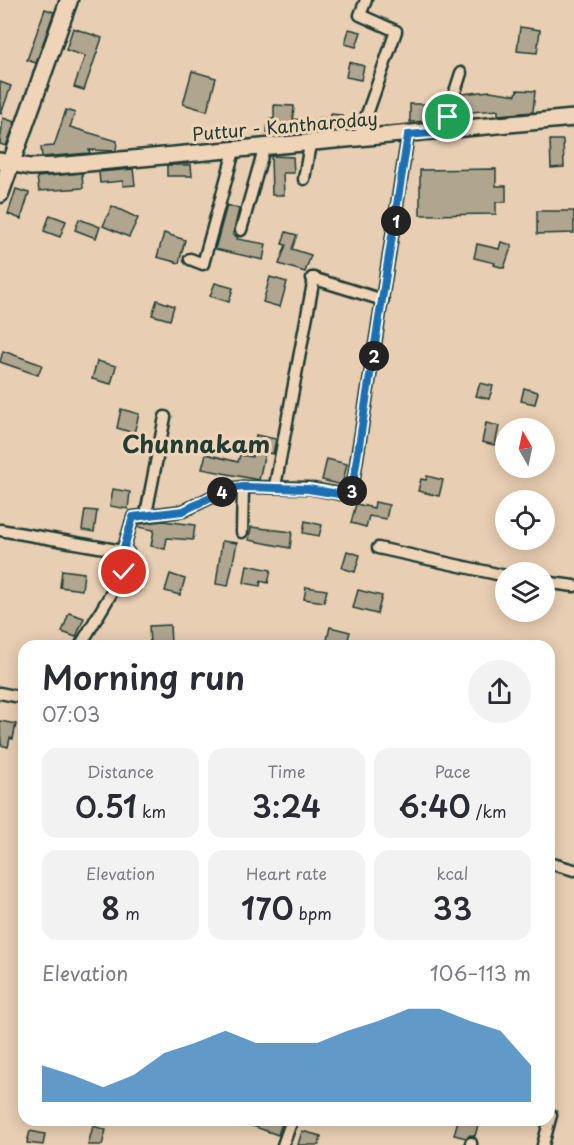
<!DOCTYPE html>
<meta charset="utf-8">
<style>
body{margin:0;font-family:"Playpen Sans",sans-serif;background:#f2f2f3;color:#2b2b33;height:100vh;display:flex;flex-direction:column;font-size:22px;white-space:nowrap}
*{box-sizing:border-box;margin:0}
p{font-size:20px;color:#7c7c81}
.icon{flex:none;width:33px;height:33px;fill:none;stroke:currentColor;stroke-width:2;stroke-linecap:round;stroke-linejoin:round}
.map{position:relative;flex:1;overflow:hidden}
.sheet{position:absolute;left:18px;top:640px;width:537px;height:486px;display:flex;flex-direction:column;background:#fff;border-radius:18px;box-shadow:0 3px 15px #0003}
.sheet>*{flex:none}
.needle{width:39px;rotate:351deg}
.fabs{position:absolute;left:495px;top:418px;display:grid;gap:12px}
.fabs a{display:grid;place-items:center;width:60px;height:60px;border-radius:50%;background:#fff;box-shadow:0 3px 15px #0003;font-size:30px}
.pin{position:absolute;display:grid;place-items:center;width:51px;height:51px;color:#fff;margin:-26px;border:3px solid #fff;border-radius:50%;box-shadow:0 2px 6px #0007}
.km{position:absolute;width:30px;height:30px;margin:-15px;border-radius:50%;background:#222;color:#fff;font-size:16px;line-height:30px;text-align:center}
.round{display:grid;place-items:center;flex:none;width:63px;height:63px;border-radius:32px;background:#f2f2f3}
.head{display:flex;align-items:center;justify-content:space-between;height:102px;padding:0 24px}
h1{font-size:33px;font-weight:600;line-height:45px}
.figures{display:grid;grid-template-columns:repeat(3,1fr);gap:9px;height:102px;padding:6px 24px}
.figures div{display:grid;align-content:center;border-radius:15px;background:#f2f2f3;text-align:center}
.figures b{font-size:30px;font-weight:600}
.figures small{font-size:16px;font-weight:400}
.figures p{font-size:16px}
.chart{height:168px;padding:12px 24px}
.chart p{display:flex;justify-content:space-between}
.chart svg{width:100%;height:108px;margin-top:6px;fill:#1f6fb2;opacity:.7}
.map>svg:first-child{display:block}
.building{fill:#b0a58f;stroke:#1f3d34;stroke-width:1.5}
.lines{fill:none;stroke-linecap:round;stroke-linejoin:round}
.minor-casing{stroke:#1f3d34;stroke-width:15}
.secondary-casing{stroke:#1f3d34;stroke-width:20}
.primary-casing{stroke:#1f3d34;stroke-width:21}
.minor{stroke:#f0d4b7;stroke-width:10}
.secondary{stroke:#f0d4b7;stroke-width:15}
.primary{stroke:#f0d4b7;stroke-width:16}
.route-casing{stroke:#fff;stroke-width:12}
.route{stroke:#1f6fb2;stroke-width:8}
.labels{text-anchor:middle;stroke-width:6;stroke-linejoin:round;paint-order:stroke}
.street-label{font-size:18px;fill:#1f3d34;stroke:#f0d4b7}
.district-label{font-size:24px;font-weight:bold;fill:#1f3d34;stroke:#f0d4b7}
</style>
<div class="map">
<svg width="574" height="1145" viewBox="0 0 574 1145">
<rect width="100%" height="100%" fill="#e8ceb2"/>
<filter id="ink" filterUnits="userSpaceOnUse"><feTurbulence type="fractalNoise" baseFrequency=".0167" numOctaves="2"/><feDisplacementMap in="SourceGraphic" scale="12" xChannelSelector="R" yChannelSelector="G"/><feConvolveMatrix kernelMatrix="1 2 1 2 8 2 1 2 1" color-interpolation-filters="sRGB"/></filter>
<g filter="url(#ink)">
<g class="building">
<polygon points="45,9 54,12 36,63 27,60"/>
<polygon points="520,27 540,30 537,53 517,51"/>
<polygon points="73,28 102,38 84,90 74,87 85,56 66,50"/>
<polygon points="349,29 361,32 356,47 345,44"/>
<polygon points="349,62 364,66 361,80 346,77"/>
<polygon points="192,71 216,78 207,111 183,104"/>
<polygon points="0,82 11,86 1,114 0,113"/>
<polygon points="517,90 535,91 533,112 498,115 498,110 456,113 462,94 490,91 516,95"/>
<polygon points="410,104 434,104 434,121 410,122"/>
<polygon points="274,105 294,106 293,119 318,122 318,118 330,119 331,114 342,115 341,127 336,126 335,130 294,134 267,133 268,119 274,119"/>
<polygon points="66,110 75,113 70,127 117,141 116,151 89,150 90,153 42,157 41,147 54,146"/>
<polygon points="3,118 15,122 6,146 0,144"/>
<polygon points="550,140 563,140 564,167 551,168"/>
<polygon points="271,156 293,157 294,173 283,173 284,195 272,195"/>
<polygon points="167,165 191,165 192,176 167,176"/>
<polygon points="133,169 135,185 123,186 123,181 100,183 99,172"/>
<polygon points="496,169 496,186 506,186 506,202 496,202 496,214 420,215 420,170"/>
<polygon points="82,173 83,188 39,191 37,177"/>
<polygon points="16,189 29,193 21,219 8,214"/>
<polygon points="227,205 239,209 233,235 238,237 237,239 266,244 263,260 215,249"/>
<polygon points="112,206 138,218 129,237 103,226"/>
<polygon points="537,211 574,211 574,233 537,234"/>
<polygon points="50,215 66,221 60,237 44,231"/>
<polygon points="79,219 100,227 96,238 75,230"/>
<polygon points="286,232 297,235 292,249 311,255 305,272 279,264 286,245 282,244"/>
<polygon points="164,233 185,240 179,263 157,257"/>
<polygon points="501,242 512,245 504,268 494,265 495,263 474,258 477,244 499,249"/>
<polygon points="270,277 287,282 280,307 263,302"/>
<polygon points="215,283 233,288 229,302 210,296"/>
<polygon points="157,300 174,306 170,320 152,315"/>
<polygon points="3,351 42,365 38,375 0,362"/>
<polygon points="97,361 116,366 111,384 92,379"/>
<polygon points="480,383 493,386 489,399 476,396"/>
<polygon points="524,388 538,392 535,404 521,401"/>
<polygon points="121,409 139,414 134,433 117,428"/>
<polygon points="486,423 499,426 495,445 482,442"/>
<polygon points="256,435 276,439 273,454 265,452 259,480 202,469 206,454 238,462 240,455 252,457"/>
<polygon points="327,459 347,464 342,485 322,480"/>
<polygon points="427,476 443,480 439,496 418,491 421,479 426,480"/>
<polygon points="113,489 130,492 128,509 110,506"/>
<polygon points="375,502 389,505 386,519 369,516 366,527 351,523 356,504 374,508"/>
<polygon points="85,510 97,511 94,532 82,530"/>
<polygon points="163,521 195,525 193,540 167,538 165,549 151,546 154,530 138,527 139,524"/>
<polygon points="305,521 322,525 319,536 303,533"/>
<polygon points="251,527 292,532 290,548 249,540"/>
<polygon points="222,541 237,543 228,586 216,584"/>
<polygon points="347,551 360,555 355,572 342,568"/>
<polygon points="247,565 271,570 268,583 261,581 260,586 244,583"/>
<polygon points="62,570 84,573 82,590 60,587"/>
<polygon points="131,573 144,578 139,591 125,585"/>
<polygon points="170,574 185,579 180,595 165,591"/>
<polygon points="306,587 327,590 324,602 304,599"/>
<polygon points="358,590 382,596 377,614 353,608"/>
<polygon points="69,613 84,618 76,637 62,632"/>
<polygon points="170,625 171,644 150,645 149,626"/>
<polygon points="330,627 350,632 346,646 326,644"/>
<polygon points="0,721 16,724 13,739 10,738 8,747 1,745"/>
<polygon points="236,1120 283,1120 278,1135"/>
<polygon points="458,1120 474,1120 473,1124 478,1125 475,1136 470,1135 466,1138 454,1135"/>
<polygon points="93,1126 106,1130 102,1145 88,1145"/>
<polygon points="30,1131 45,1134 43,1145 27,1143"/>
<polygon points="302,1131 321,1136 319,1145 298,1145"/>
</g>
<g class="lines">
<g class="minor-casing">
<g id="minor">
<polyline points="442,132 461,73"/>
<polyline points="358,140 396,31 360,15 366,0"/>
<polyline points="304,179 310,144"/>
<polyline points="241,230 264,149"/>
<polyline points="190,259 203,264 234,151"/>
<polyline points="312,278 383,300"/>
<polyline points="275,486 314,278"/>
<polyline points="146,514 165,417"/>
<polyline points="0,530 128,552 124,572 80,646"/>
<polyline points="242,532 243,487"/>
<polyline points="378,548 506,576"/>
<polyline points="123,551 133,517 183,511 228,489 243,487 308,488 351,496 408,135"/>
<polyline points="544,582 574,586"/>
<polyline points="0,693 24,698"/>
<polyline points="549,863 574,870"/>
<polyline points="471,1143 471,1145"/>
<polyline points="283,1145 292,1120"/>
<polyline points="543,1145 551,1115"/>
</g>
</g>
<g class="secondary-casing">
<polyline id="secondary" points="0,161 30,167 56,166 574,118"/>
</g>
<g class="primary-casing">
<polyline id="primary" points="0,194 69,0"/>
</g>
<use href="#minor" class="minor"/>
<use href="#secondary" class="secondary"/>
<use href="#primary" class="primary"/>
</g>
</g>
<g class="lines" filter="url(#ink)">
<g class="route-casing">
<polyline id="route" points="124,572 128,552 123,551 133,517 183,511 228,489 243,487 308,489 351,496 408,135 442,132 448,117"/>
</g>
<use href="#route" class="route"/>
</g>
<g class="labels">
<g class="street-label">
<text transform="translate(285 127) rotate(-5)" y="6">Puttur - Kantharoday</text>
</g>
<g class="district-label">
<text x="196" y="453">Chunnakam</text>
</g>
</g>
</svg>
<div class="fabs">
<a><svg class="needle" viewBox="-14 -14 28 28"><path d="M0-13l5 13h-10z" fill="#e53935"/><path d="M0 13l5-13h-10z" fill="#7c7c81"/></svg></a>
<a><svg class="icon" aria-label="locate" viewBox="0 0 24 24"><circle cx="12" cy="12" r="6"/><path d="M12 2v4M12 18v4M2 12h4M18 12h4"/></svg></a>
<a><svg class="icon" aria-label="layers" viewBox="0 0 24 24"><path d="M12 4l9 5-9 5-9-5zM3 14l9 5 9-5"/></svg></a>
</div>
<div class="pin" style="left:448px;top:117px;background:#1e9e55"><svg class="icon" aria-label="arrive" viewBox="0 0 24 24"><path d="M6 21V4h12l-3 4 3 4H6"/></svg></div>
<div class="pin" style="left:124px;top:572px;background:#d93025"><svg class="icon" aria-label="check" viewBox="0 0 24 24"><path d="M5 12l5 5 9-10"/></svg></div>
<b class="km" style="left:396px;top:221px">1</b>
<b class="km" style="left:374px;top:356px">2</b>
<b class="km" style="left:352px;top:491px">3</b>
<b class="km" style="left:222px;top:492px">4</b>
<section class="sheet">
<div class="head"><div><h1>Morning run</h1><p>07:03</p></div><a class="round"><svg class="icon" aria-label="share" viewBox="0 0 24 24"><path d="M12 15V3M7 8l5-5 5 5M5 13v7h14v-7"/></svg></a></div>
<div class="figures">
<div><p>Distance</p><b>0.51<small> km</small></b></div>
<div><p>Time</p><b>3:24</b></div>
<div><p>Pace</p><b>6:40<small> /km</small></b></div>
</div>
<div class="figures">
<div><p>Elevation</p><b>8<small> m</small></b></div>
<div><p>Heart rate</p><b>170<small> bpm</small></b></div>
<div><p>kcal</p><b>33</b></div>
</div>
<div class="chart"><p><span>Elevation</span>106–113 m</p>
<svg viewBox="0 0 160 44" preserveAspectRatio="none"><path d="M0 44V29L10 33L20 38L30 33L40 24L50 20L60 15L70 20L80 20L90 20L100 15L110 11L120 6L130 6L140 11L150 15L160 29V44z"/></svg>
</div>
</section>
</div>
